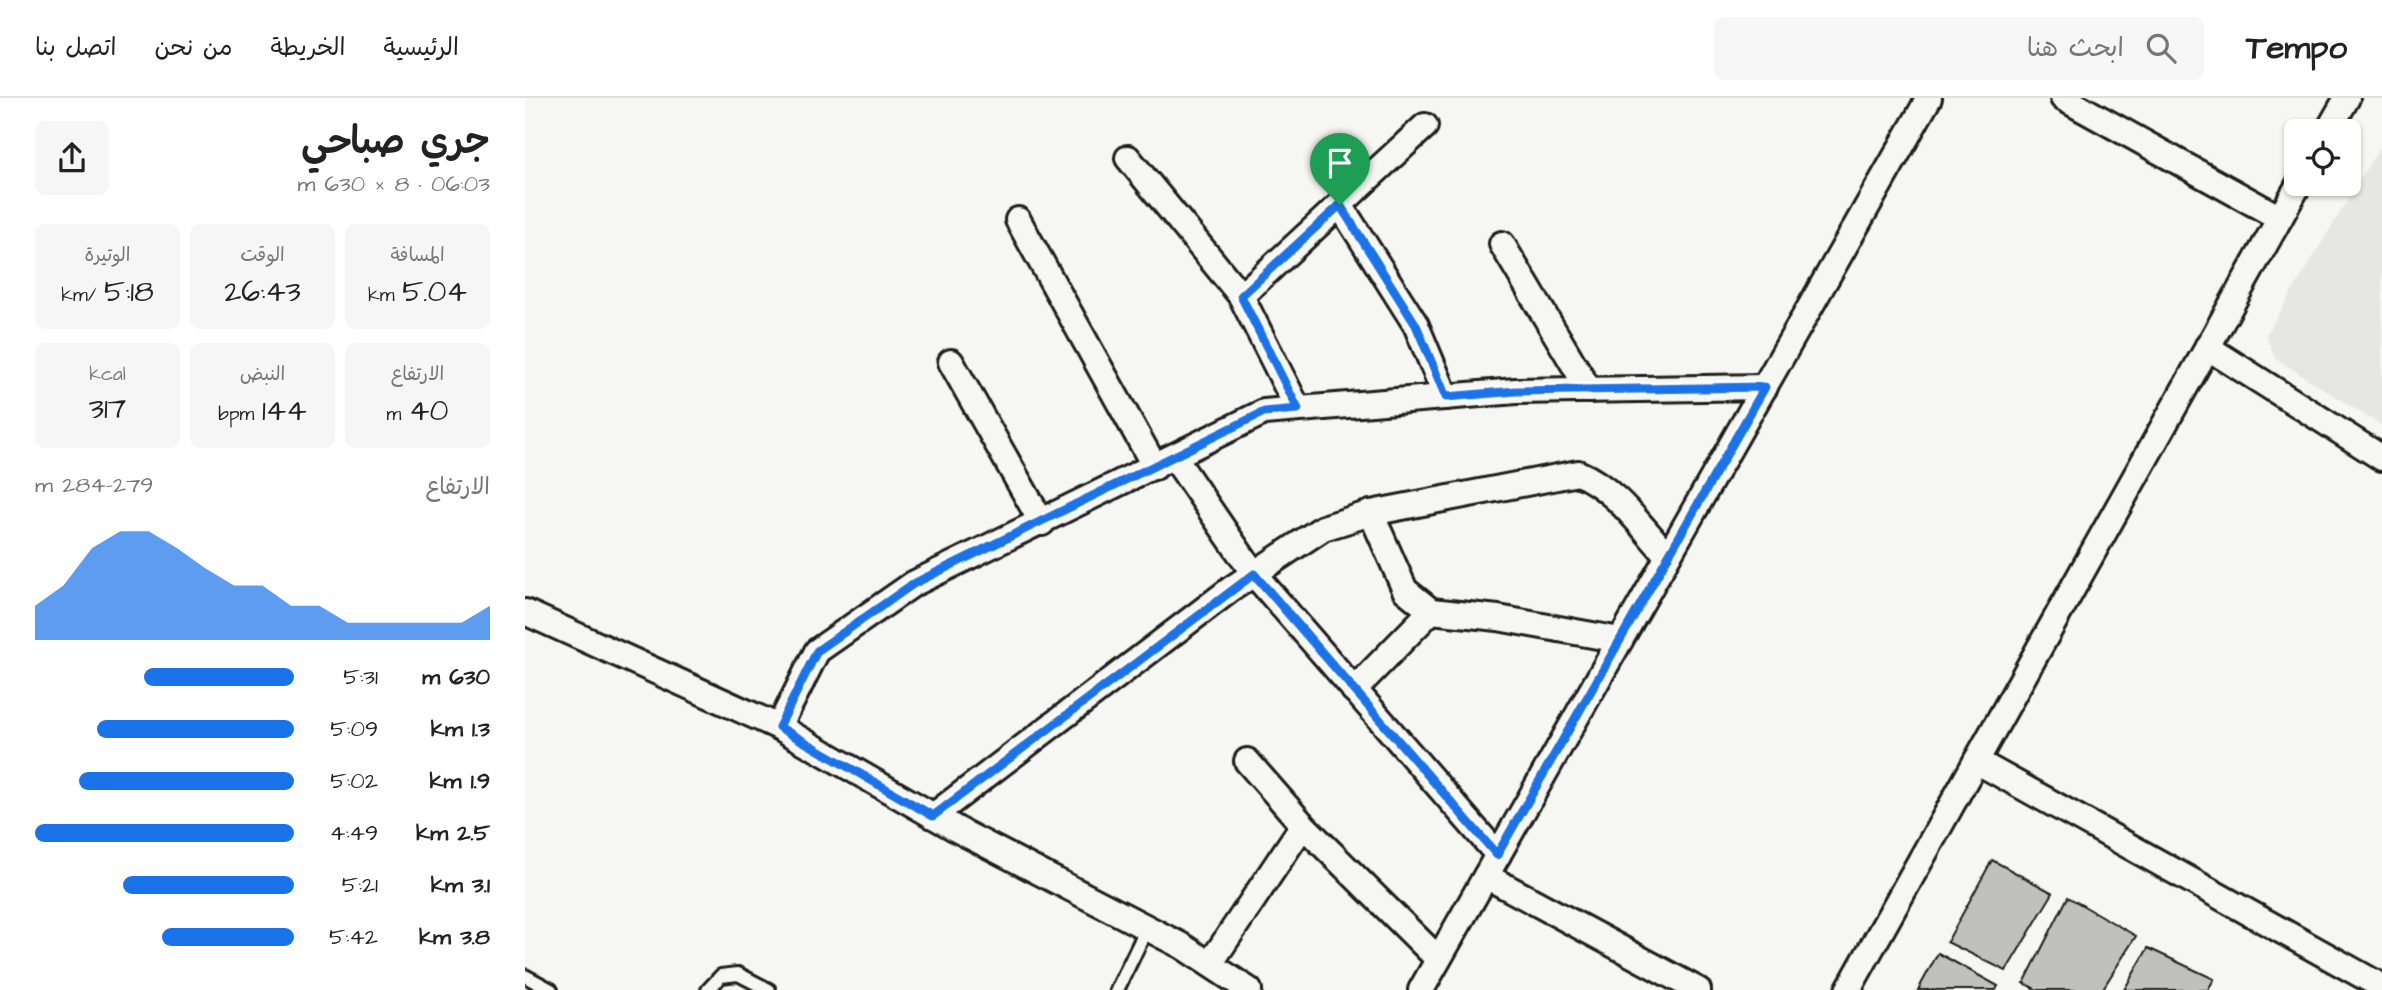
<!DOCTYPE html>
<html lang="ar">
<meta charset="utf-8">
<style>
body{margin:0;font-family:"Architects Daughter","Playpen Sans Arabic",sans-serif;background:#f6f6f6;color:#222;direction:rtl;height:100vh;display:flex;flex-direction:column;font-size:26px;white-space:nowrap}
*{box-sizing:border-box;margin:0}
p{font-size:23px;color:#767676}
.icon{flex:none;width:38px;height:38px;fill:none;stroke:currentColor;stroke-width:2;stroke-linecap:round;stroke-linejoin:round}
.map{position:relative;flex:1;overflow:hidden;direction:ltr}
.side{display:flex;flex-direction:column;background:#fff;width:525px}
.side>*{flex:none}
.controls{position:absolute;left:1759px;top:21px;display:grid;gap:14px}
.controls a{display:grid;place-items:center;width:77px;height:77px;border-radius:10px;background:#fff;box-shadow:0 2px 5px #0004;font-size:35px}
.pin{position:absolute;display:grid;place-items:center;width:60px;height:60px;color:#fff;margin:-72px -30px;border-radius:50% 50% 50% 0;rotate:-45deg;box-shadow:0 0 7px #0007}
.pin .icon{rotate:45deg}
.round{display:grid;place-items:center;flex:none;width:74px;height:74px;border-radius:10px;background:#f6f6f6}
.headline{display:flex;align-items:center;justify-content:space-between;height:119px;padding:0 35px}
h1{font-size:38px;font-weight:600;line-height:52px}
.stats{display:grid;grid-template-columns:repeat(3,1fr);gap:10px;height:119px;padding:7px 35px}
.stats div{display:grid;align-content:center;border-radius:10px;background:#f6f6f6;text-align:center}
.stats b{font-size:30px;font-weight:600}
.stats small{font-size:19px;font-weight:400}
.stats p{font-size:19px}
.chart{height:196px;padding:14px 35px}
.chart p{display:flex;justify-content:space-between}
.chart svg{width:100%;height:126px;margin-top:7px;fill:#1a73e8;opacity:.7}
ul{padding:0 35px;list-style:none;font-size:23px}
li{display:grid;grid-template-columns:112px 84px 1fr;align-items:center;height:52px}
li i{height:18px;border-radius:9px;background:#1a73e8}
header{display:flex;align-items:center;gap:42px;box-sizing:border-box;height:98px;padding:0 35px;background:#fff;border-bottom:2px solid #e0e0e0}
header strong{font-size:33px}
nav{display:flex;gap:38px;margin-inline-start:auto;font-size:24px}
.search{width:490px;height:63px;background:#f6f6f6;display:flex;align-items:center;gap:18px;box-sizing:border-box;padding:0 24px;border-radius:10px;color:#767676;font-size:26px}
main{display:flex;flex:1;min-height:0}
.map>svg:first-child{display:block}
.built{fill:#e6e6e2}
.building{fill:#c0c0bd;stroke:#1c1c1c;stroke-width:2}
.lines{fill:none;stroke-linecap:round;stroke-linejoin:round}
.service-casing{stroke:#1c1c1c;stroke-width:18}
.minor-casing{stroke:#1c1c1c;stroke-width:30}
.service{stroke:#f6f6f2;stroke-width:12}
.minor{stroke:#f6f6f2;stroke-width:24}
.route-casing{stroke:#fff;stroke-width:14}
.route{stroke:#1a73e8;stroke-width:9}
</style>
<header>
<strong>Tempo</strong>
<div class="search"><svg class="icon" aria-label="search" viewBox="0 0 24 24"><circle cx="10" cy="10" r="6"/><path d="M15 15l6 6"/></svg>ابحث هنا</div>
<nav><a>الرئيسية</a><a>الخريطة</a><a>من نحن</a><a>اتصل بنا</a></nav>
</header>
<main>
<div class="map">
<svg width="1857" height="892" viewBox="0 0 1857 892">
<rect width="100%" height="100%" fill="#f6f6f2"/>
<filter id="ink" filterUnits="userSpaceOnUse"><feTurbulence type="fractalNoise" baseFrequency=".0143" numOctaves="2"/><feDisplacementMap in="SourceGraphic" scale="14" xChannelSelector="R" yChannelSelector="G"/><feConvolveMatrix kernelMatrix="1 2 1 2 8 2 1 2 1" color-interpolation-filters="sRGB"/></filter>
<g filter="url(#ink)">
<polygon class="built" points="1857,45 1857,328 1750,260 1741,237"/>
<g class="building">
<polygon points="1467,762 1528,795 1481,873 1422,844"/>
<polygon points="1543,799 1611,838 1577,892 1512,892 1499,885"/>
<polygon points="1623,850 1689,881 1683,892 1599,892"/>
<polygon points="1413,855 1473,888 1471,892 1393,892"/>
</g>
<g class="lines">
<g class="service-casing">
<g id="service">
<polyline points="0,878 26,892"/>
<polyline points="183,892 196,878 213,876 244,892"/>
<polyline points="592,892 622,830"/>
</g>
</g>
<g class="minor-casing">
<g id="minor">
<polyline points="1538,0 1755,120"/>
<polyline points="1803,33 1822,0"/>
<polyline points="603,60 716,198 773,311"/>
<polyline points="815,107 891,227 921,299"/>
<polyline points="493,122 630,369"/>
<polyline points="977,146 1064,292"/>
<polyline points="716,198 900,28"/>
<polyline points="1682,249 1857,360"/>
<polyline points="426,264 517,425"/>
<polyline points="649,359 729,476 973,757"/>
<polyline points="846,415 880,492 906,513 973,520 1095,542"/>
<polyline points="0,514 254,629 433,732 657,848 724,892"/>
<polyline points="829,592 906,513"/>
<polyline points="254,629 292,553 388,486 739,314 991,293 1240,289"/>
<polyline points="722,663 778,727"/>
<polyline points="1451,663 1856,888"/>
<path d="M408,718L706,491L798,430L846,415L1053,375C1091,391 1116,429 1143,458"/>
<polyline points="961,778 1173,892"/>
<polyline points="685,866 778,727 913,861"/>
<polyline points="896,892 1404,0"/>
<polyline points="1323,892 1774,86"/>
</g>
</g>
<use href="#service" class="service"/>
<use href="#minor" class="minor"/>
</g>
</g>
<g class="lines" filter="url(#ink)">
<g class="route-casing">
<polygon id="route" points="815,107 891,227 921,299 991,293 1240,289 972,757 729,476 408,718 254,629 292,553 388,486 739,314 773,311 716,198"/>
</g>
<use href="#route" class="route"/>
</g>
</svg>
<div class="controls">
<a><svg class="icon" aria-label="locate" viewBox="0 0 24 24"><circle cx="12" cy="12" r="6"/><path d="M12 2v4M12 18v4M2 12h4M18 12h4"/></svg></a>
</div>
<div class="pin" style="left:815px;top:107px;background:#1e9e55"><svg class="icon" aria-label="arrive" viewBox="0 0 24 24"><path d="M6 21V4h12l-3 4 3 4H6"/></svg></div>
</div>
<section class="side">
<div class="headline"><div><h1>جري صباحي</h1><p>06:03 · 8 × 630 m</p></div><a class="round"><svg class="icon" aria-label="share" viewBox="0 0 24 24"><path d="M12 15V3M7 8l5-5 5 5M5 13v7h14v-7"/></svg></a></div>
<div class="stats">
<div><p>المسافة</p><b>5.04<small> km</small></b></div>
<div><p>الوقت</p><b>26:43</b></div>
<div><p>الوتيرة</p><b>5:18<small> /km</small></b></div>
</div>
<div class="stats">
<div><p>الارتفاع</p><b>40<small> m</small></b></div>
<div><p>النبض</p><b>144<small> bpm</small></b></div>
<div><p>kcal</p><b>317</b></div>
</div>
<div class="chart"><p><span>الارتفاع</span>279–284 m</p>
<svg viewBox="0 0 160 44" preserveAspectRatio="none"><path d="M0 44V32L10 25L20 12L30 6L40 6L50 12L60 19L70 25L80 25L90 32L100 32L110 38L120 38L130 38L140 38L150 38L160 32V44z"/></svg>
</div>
<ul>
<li><b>630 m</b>5:31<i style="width:58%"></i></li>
<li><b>1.3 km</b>5:09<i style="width:76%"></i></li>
<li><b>1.9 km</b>5:02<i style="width:83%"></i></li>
<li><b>2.5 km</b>4:49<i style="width:100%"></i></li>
<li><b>3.1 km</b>5:21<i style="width:66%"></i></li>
<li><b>3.8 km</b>5:42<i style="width:51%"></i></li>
</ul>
</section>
</main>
